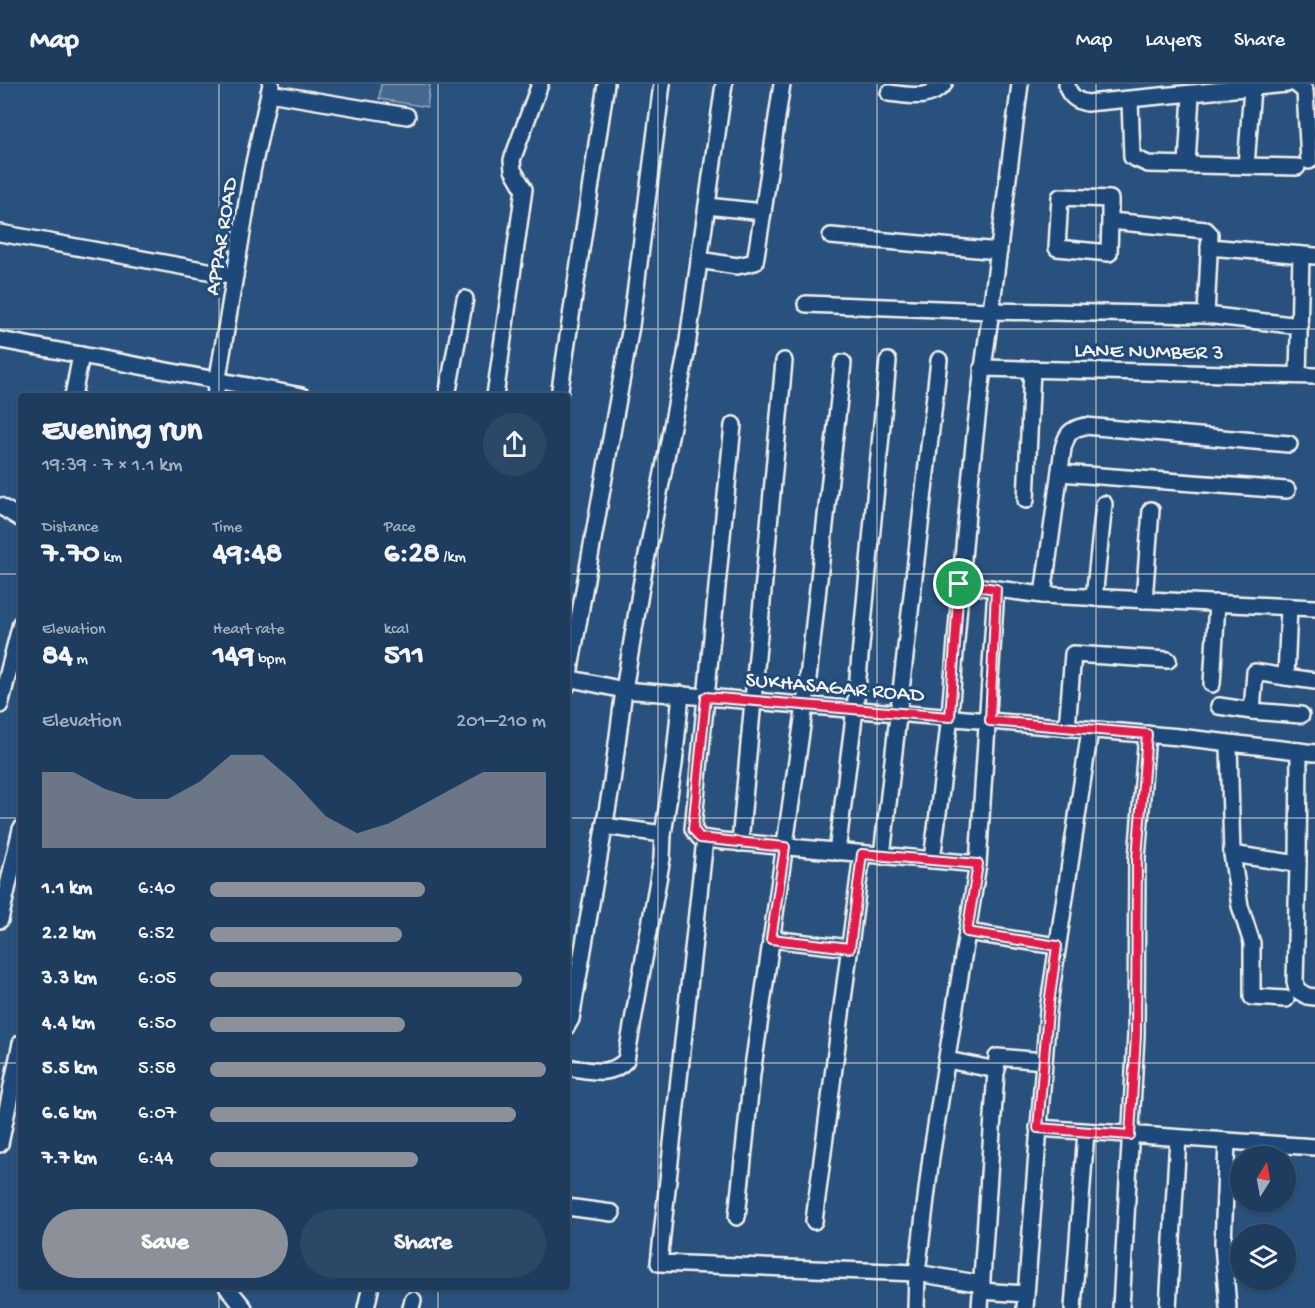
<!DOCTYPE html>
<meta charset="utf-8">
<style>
body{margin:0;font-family:"Gochi Hand",sans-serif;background:#2b4867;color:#f1f3f6;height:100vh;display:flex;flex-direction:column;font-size:22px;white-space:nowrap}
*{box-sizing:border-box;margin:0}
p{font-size:20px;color:#a1aebc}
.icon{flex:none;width:33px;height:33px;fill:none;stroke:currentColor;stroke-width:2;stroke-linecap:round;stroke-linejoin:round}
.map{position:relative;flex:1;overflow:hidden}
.panel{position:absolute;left:18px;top:309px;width:552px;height:897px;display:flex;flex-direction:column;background:#1e3d5e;border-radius:6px;box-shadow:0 2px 4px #0004,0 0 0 2px #3c5673}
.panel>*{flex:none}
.needle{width:39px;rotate:11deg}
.fabs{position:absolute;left:1230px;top:1062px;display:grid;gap:12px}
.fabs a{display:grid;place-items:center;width:66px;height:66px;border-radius:50%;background:#1e3d5e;box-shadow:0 2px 4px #0004,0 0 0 2px #3c5673;font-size:30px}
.pin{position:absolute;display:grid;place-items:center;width:51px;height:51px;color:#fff;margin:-26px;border:3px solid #fff;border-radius:50%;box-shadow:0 2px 6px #0007}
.round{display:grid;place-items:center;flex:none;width:63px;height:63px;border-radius:32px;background:#2b4867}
.overview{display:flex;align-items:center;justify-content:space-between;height:102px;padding:0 24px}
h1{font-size:33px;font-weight:700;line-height:45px}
.metrics{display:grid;grid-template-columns:repeat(3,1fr);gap:9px;height:102px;padding:6px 24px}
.metrics div{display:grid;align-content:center}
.metrics b{font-size:30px;font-weight:700}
.metrics small{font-size:16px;font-weight:400}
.metrics p{font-size:16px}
.chart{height:168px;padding:12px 24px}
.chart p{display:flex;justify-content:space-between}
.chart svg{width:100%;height:108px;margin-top:6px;fill:#8c9099;opacity:.7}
.primary-button{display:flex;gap:12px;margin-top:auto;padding:12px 24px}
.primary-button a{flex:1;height:69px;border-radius:36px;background:#8c9099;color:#fff;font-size:24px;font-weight:700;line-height:69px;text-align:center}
.primary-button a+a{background:#2b4867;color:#f1f3f6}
ul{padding:0 24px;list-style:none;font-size:20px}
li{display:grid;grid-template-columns:96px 72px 1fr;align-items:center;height:45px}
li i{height:15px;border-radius:8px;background:#8c9099}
header{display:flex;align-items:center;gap:36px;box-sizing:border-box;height:84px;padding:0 30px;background:#1e3d5e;border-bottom:2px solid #3c5673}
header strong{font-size:28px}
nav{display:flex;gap:33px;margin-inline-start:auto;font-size:21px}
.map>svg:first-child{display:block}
.green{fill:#45688e;stroke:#9cacbb;stroke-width:1.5}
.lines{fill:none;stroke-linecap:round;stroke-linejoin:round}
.street-casing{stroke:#f4f1e8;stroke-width:20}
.street{stroke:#1f4a7a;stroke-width:15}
.route-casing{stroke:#fff;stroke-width:12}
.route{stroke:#e11d48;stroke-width:8}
.grid{fill:none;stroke:#f4f1e8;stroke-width:1.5;stroke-opacity:0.55}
.labels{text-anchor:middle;stroke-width:6;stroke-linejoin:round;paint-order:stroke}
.street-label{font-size:22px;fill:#f4f1e8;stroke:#1f4a7a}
</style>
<header>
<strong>Map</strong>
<nav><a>Map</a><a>Layers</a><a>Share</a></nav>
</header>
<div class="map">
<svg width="1315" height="1224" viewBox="0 0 1315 1224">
<rect width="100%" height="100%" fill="#28517e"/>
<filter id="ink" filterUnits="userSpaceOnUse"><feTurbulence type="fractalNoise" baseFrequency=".0167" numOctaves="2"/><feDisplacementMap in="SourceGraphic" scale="12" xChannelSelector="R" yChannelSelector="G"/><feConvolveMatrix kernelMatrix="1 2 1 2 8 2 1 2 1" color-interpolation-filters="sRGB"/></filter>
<g filter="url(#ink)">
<polygon class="green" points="381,0 430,0 427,23 379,15"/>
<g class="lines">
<g class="street-casing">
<g id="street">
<polyline points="1020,0 991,227 1206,231 1300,242"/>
<path d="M1067,0C1068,11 1076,17 1087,19L1287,0"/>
<polyline points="1296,0 1305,7 1309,77"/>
<polyline points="269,9 407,32"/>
<path d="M889,9C909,11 929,17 944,0"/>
<polyline points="1130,16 1132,73 1148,80 1297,83"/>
<polyline points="1187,80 1191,11"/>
<polyline points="1246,82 1252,4"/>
<polyline points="707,122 763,128 782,0"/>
<polyline points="1110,137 1110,115 1060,113 1057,164 1109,169 1110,137 1206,146 1210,150 1206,231"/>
<polyline points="0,149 235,192"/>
<polyline points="831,152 999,167"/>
<polyline points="1209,163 1315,172"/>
<polyline points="699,176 737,182 755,178 763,128"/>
<path d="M806,220L991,227C971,361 961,496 950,631C945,679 938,728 932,776"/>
<polyline points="0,256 302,312"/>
<polyline points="982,284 1315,292"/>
<polyline points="1298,291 1301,171"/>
<polyline points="73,312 81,271"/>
<polyline points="215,312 252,88 271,0"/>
<polyline points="447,312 465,215"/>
<polyline points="495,312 524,105 513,86 512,76 540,0"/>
<polyline points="559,312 606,0"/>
<polyline points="733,341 693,745 700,754 723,757 978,780"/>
<polyline points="1060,389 1287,406"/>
<polyline points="1026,416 1032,285"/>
<polyline points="0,422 21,435"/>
<polyline points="959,500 1043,511 1315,524"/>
<path d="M1043,511L1063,364C1067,350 1070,345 1085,342L1289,360"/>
<polyline points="1094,514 1104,420"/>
<polyline points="1144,516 1151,426"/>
<polyline points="1289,523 1286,593 1315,597"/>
<polyline points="567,594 624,606 1179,653 1315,669"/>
<polyline points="1212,600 1217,519"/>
<polyline points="567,602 631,242 662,0"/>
<polyline points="0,621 21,539"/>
<polyline points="1219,622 1252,627 1255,588 1286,593"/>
<polyline points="1252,627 1301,631"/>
<polyline points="1067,644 1073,570 1168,576"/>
<polyline points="1229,661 1232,770 1298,780 1295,897 1297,906 1307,912 1315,913"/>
<polyline points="663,750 674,680 681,610"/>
<polyline points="705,755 659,1179 917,1189 982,1200"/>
<polyline points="740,759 784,277"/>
<polyline points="837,768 855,625 888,277"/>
<polyline points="1232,770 1240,822 1252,859 1252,913 1286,915"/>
<polyline points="882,772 939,276"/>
<polyline points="1298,780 1299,667"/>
<polyline points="0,836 21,745"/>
<polyline points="967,848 1057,862"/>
<polyline points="771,855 850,864"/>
<polyline points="567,942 571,935 612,698 624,606 642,497 686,270 724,0"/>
<polyline points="947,976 997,986"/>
<path d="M567,983C588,986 610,994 626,976L662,774L663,750L604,742"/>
<polyline points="1038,1044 1315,1063"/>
<polyline points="1227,1058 1223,1160 1228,1224"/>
<polyline points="0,1060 21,959"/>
<polyline points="567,1123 612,1129"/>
<polyline points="737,1133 752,990 805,621 843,279"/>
<polyline points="814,1137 862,770"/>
<polyline points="227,1203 244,1224"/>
<polyline points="981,1207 1026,1210"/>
<polyline points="366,1224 370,1206"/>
<polyline points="411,1224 413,1216"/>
<polyline points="916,1224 917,1189 931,1073 978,780 996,505"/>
<polyline points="980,1224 997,973 1044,977"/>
<polyline points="1025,1224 1048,927 1090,646"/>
<polyline points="1073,1224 1086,1048"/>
<polyline points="1121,1224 1136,951 1137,774 1147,650"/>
<polyline points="1168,1224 1178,1054"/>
</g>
</g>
<use href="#street" class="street"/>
</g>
</g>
<g class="lines" filter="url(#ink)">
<g class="route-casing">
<polygon id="route" points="959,500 996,505 990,637 1147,650 1137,774 1136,951 1130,1051 1038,1044 1048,927 1057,862 967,848 978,780 862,770 850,864 771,855 785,763 700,754 693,745 706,613 950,633"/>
</g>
<use href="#route" class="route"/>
</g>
<path class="grid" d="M219,0V312M438,0V312M658,0V1224M877,0V1224M1096,0V1224M0,245H1315M0,490H21M567,490H1315M0,734H21M567,734H1315M0,979H21M567,979H1315M219,1203V1224M438,1203V1224"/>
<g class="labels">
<g class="street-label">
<text transform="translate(219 152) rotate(-81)" y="8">APPAR ROAD</text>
<text transform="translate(1149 265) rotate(1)" y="8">LANE NUMBER 3</text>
<text transform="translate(835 601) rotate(5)" y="8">SUKHASAGAR ROAD</text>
</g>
</g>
</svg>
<div class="fabs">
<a><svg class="needle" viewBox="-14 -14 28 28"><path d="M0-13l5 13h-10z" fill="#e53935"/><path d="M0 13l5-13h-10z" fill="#a1aebc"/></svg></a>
<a><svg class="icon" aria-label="layers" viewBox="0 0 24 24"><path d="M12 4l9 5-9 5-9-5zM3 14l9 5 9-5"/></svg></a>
</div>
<div class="pin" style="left:959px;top:500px;background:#1e9e55"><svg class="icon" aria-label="arrive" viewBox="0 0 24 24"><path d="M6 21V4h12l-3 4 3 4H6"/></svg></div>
<section class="panel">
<div class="overview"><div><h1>Evening run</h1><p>19:39 · 7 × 1.1 km</p></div><a class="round"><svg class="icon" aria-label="share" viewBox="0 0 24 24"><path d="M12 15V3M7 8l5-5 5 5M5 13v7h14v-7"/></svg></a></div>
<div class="metrics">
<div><p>Distance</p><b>7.70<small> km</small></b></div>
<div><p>Time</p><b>49:48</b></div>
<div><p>Pace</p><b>6:28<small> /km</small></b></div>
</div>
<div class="metrics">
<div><p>Elevation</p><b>84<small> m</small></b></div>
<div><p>Heart rate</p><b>149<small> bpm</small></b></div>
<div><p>kcal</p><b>511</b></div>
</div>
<div class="chart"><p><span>Elevation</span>201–210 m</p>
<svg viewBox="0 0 160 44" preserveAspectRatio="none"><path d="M0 44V13L10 13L20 20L30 24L40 24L50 17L60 6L70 6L80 17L90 31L100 38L110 34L120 27L130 20L140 13L150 13L160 13V44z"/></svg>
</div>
<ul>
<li><b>1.1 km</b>6:40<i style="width:64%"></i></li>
<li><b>2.2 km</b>6:52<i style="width:57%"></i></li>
<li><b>3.3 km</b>6:05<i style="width:93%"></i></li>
<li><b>4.4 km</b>6:50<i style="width:58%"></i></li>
<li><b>5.5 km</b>5:58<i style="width:100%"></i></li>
<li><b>6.6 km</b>6:07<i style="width:91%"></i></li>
<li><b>7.7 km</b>6:44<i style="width:62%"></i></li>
</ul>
<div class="primary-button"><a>Save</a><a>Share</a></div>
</section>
</div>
